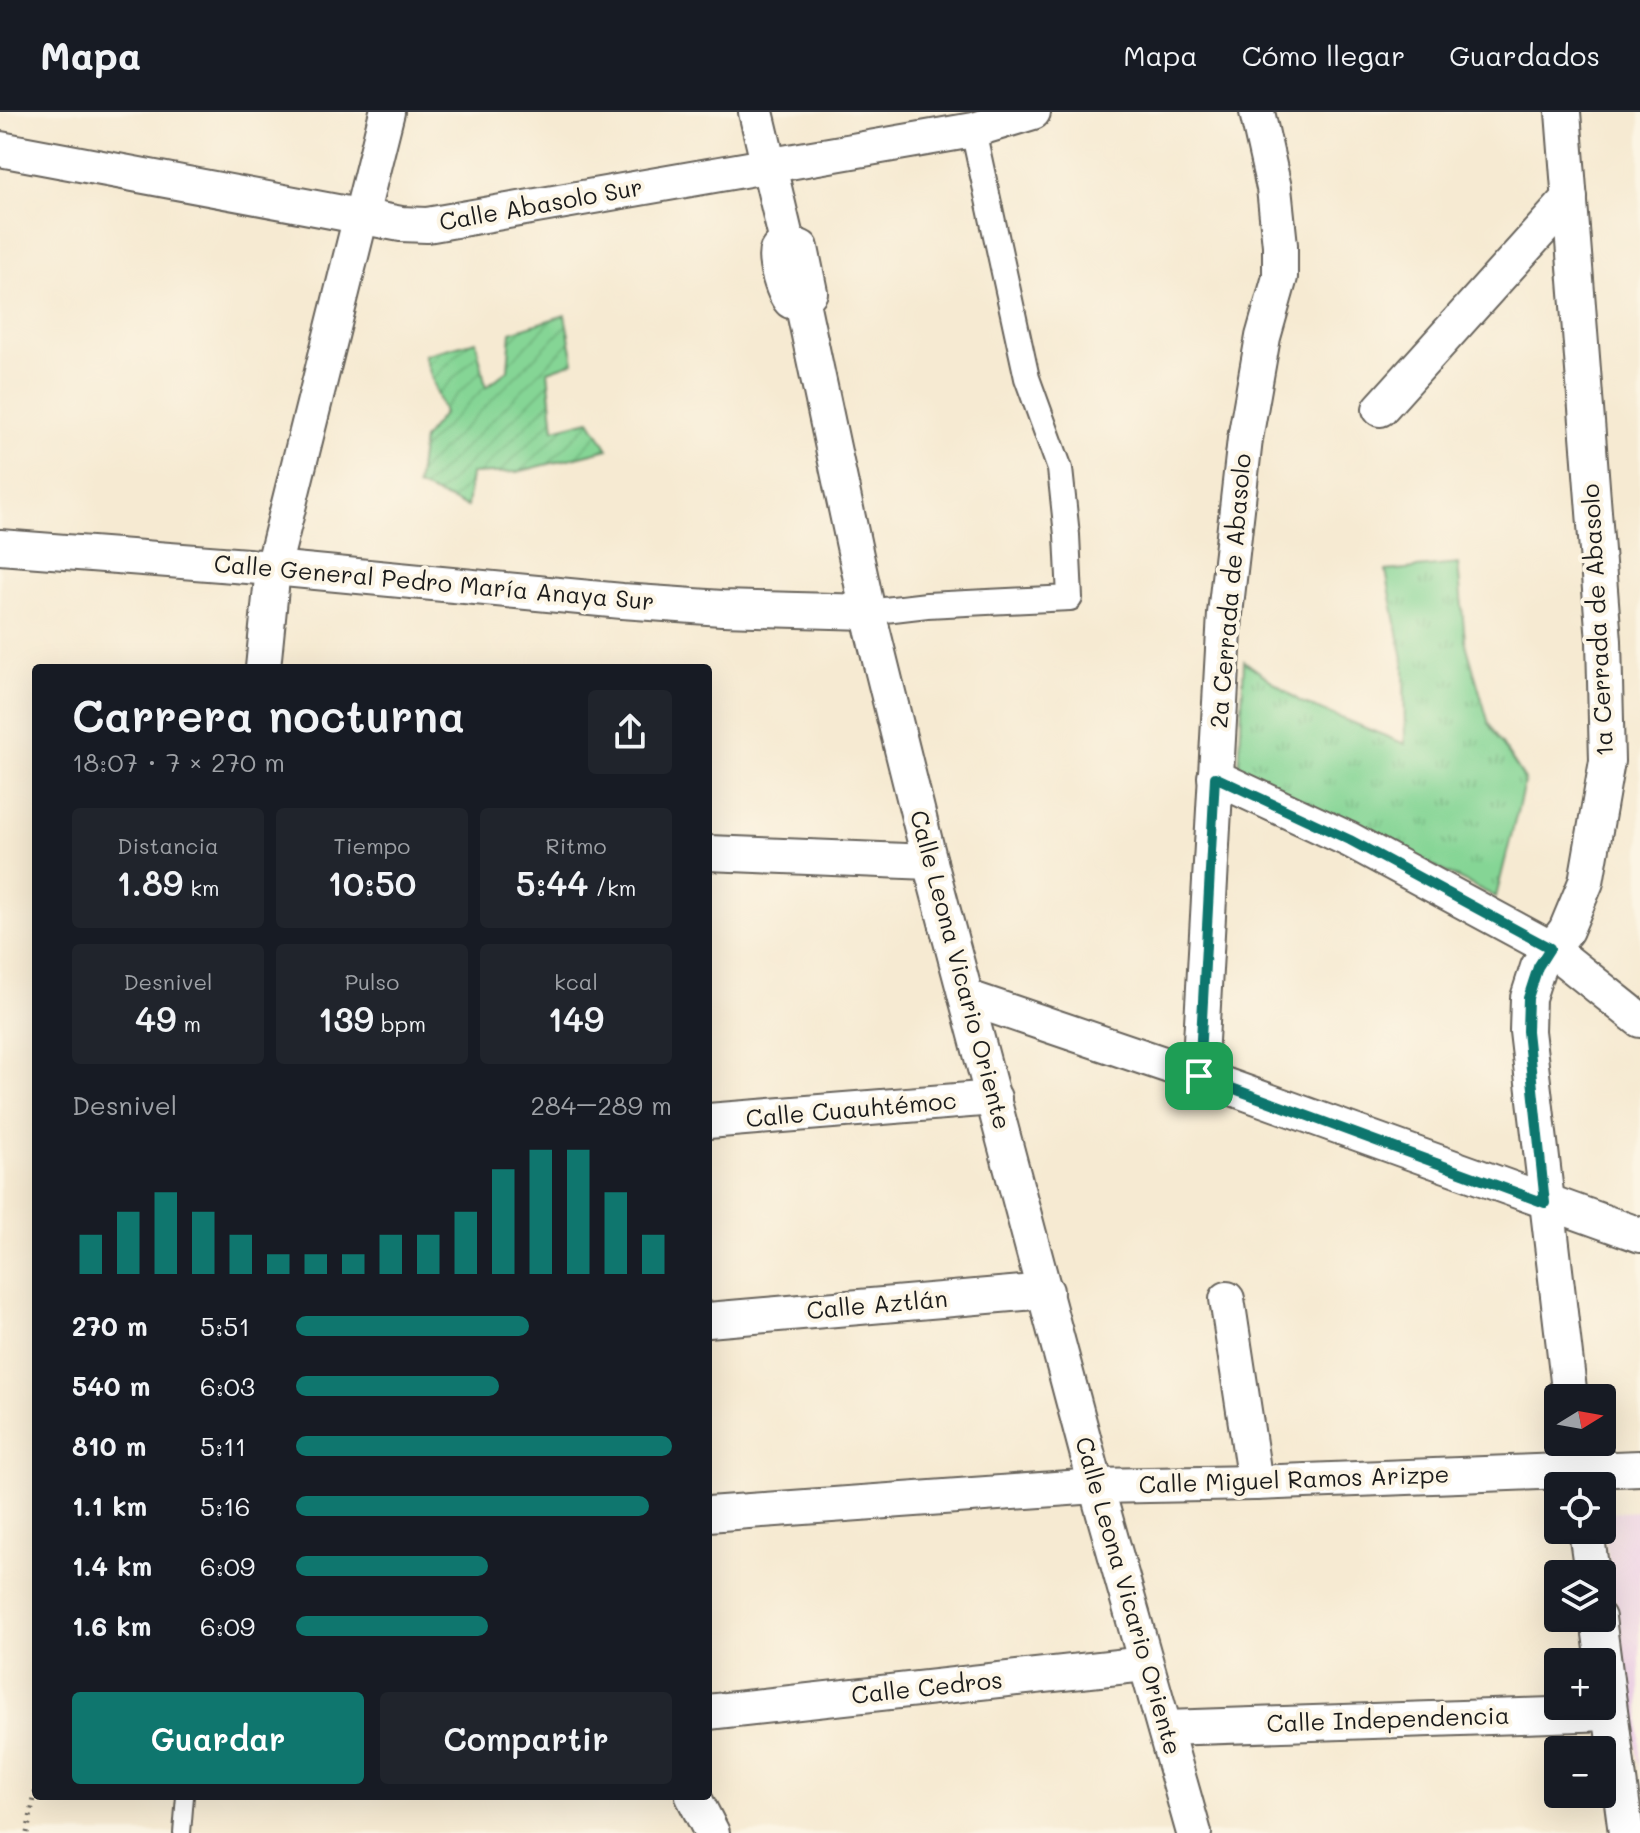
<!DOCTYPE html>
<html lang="es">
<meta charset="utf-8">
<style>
body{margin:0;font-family:Mali,sans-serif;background:#20242c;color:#f1f3f6;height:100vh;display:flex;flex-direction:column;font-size:30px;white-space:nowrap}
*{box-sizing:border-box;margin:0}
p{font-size:26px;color:#9ea1a6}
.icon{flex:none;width:44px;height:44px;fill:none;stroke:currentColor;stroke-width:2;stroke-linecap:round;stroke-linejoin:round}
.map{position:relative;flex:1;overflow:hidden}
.details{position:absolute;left:32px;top:552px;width:680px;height:1136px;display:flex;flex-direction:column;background:#171b24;border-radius:8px;box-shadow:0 8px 32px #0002}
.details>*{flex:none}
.needle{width:52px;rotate:79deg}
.tools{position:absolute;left:1544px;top:1272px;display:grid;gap:16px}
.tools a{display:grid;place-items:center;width:72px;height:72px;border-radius:8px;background:#171b24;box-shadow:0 8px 32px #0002;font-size:40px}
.pin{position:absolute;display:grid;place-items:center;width:68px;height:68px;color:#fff;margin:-34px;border-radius:16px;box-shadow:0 4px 12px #0006}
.round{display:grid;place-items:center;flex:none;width:84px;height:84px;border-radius:8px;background:#20242c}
.headline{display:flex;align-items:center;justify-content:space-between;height:136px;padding:0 40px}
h1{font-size:44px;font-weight:600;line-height:60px}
.figures{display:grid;grid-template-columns:repeat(3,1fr);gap:12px;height:136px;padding:8px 40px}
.figures div{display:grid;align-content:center;border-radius:8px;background:#20242c;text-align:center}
.figures b{font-size:34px;font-weight:600}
.figures small{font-size:22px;font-weight:400}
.figures p{font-size:22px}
.chart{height:224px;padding:16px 40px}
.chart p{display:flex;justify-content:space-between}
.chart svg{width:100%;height:144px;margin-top:8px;stroke:#0f766e;stroke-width:6}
.cta{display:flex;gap:16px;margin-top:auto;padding:16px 40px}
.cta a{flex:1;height:92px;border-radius:8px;background:#0f766e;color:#fff;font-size:32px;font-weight:600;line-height:92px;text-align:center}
.cta a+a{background:#20242c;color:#f1f3f6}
ul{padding:0 40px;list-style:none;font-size:26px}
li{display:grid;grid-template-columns:128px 96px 1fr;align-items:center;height:60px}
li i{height:20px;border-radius:10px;background:#0f766e}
header{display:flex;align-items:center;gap:48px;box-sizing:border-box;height:112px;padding:0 40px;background:#171b24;border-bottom:2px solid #363941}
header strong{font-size:38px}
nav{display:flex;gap:44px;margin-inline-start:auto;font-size:28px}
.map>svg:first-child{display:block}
.built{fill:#eed0e8}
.park{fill:url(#park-tufts);stroke:#507858;stroke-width:2}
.garden{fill:url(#garden-furrows);stroke:#507858;stroke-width:2}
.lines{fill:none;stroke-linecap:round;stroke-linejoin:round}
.service-casing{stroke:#68645c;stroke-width:20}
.pedestrian-casing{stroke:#68645c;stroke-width:28}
.minor-casing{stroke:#68645c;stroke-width:38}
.path{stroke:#68645c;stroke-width:5;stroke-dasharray:2 6;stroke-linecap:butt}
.service{stroke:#fff;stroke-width:16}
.pedestrian{stroke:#fff;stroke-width:24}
.minor{stroke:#fff;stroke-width:34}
.route-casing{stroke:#fff;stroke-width:16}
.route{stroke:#0f766e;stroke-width:10}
.labels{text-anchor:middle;stroke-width:8;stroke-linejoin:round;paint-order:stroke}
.street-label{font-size:24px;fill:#1c1c1c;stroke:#fcf5e5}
</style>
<header>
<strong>Mapa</strong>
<nav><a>Mapa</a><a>Cómo llegar</a><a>Guardados</a></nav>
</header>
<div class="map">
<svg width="1640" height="1721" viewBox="0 0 1640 1721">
<defs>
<pattern id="park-tufts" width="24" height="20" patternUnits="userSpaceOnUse" patternTransform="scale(2)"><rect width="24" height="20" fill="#85d595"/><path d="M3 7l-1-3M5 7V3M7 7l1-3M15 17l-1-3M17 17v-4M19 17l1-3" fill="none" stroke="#72b680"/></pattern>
<pattern id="garden-furrows" width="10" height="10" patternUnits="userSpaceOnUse" patternTransform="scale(2)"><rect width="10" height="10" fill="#85d595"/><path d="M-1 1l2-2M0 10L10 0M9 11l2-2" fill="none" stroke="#72b680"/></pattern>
</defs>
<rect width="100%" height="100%" fill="#fcf5e5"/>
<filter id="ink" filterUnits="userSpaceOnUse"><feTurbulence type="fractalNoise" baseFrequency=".0125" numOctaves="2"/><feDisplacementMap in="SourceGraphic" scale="16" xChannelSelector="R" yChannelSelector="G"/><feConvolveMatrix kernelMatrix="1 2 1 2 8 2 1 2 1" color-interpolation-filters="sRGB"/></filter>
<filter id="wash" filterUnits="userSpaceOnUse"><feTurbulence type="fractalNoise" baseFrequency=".006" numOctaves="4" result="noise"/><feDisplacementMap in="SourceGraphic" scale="32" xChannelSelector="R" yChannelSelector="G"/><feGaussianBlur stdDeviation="1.8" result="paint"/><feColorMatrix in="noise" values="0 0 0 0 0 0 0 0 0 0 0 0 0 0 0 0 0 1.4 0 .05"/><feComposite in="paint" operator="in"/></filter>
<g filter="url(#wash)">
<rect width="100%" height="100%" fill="#f6ead2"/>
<polygon class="built" points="1640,1399 1640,1659 1602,1401"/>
<polygon class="park" points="1458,452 1465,528 1489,612 1525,668 1496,785 1239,659 1244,549 1301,590 1405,632 1404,552 1386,459"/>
<polygon class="garden" points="565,203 574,250 548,259 554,317 590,308 608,337 517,360 471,362 467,395 417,374 423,327 444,301 424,243 476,229 486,275 508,258 511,220"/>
</g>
<g filter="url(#ink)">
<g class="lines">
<g class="service-casing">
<polyline id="service" points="182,1721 185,1684"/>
</g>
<g class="pedestrian-casing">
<polyline id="pedestrian" points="868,500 927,493 1070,486 1067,423 1060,357 1027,266 973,18"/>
</g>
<g class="minor-casing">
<g id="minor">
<polyline points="756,0 787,130"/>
<polyline points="1563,0 1604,529 1607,649 1586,770 1566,818 1538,855 1528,886 1527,919 1570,1286"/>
<polyline points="0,37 401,112 427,113 973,18 1033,0"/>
<polyline points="787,130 801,136 810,180 802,190 868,500 930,750 1096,1374 1194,1721"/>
<path d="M787,130C784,132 779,135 777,139C773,148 784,183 791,189L802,190"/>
<polyline points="1380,297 1570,86"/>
<polyline points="0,435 273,456 622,489 722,496 868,500"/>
<polyline points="263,556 273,456 387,0"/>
<polyline points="1215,665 1350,728 1550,836 1640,908"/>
<polyline points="708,741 930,750"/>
<polyline points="966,885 1199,964 1640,1123"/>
<polyline points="1199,964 1225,502 1245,327 1263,225 1280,165 1280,133 1274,76 1257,0"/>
<polyline points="708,1009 994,986"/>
<polyline points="1227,1187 1255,1371"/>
<polyline points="708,1208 1046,1179"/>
<polyline points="1575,1330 1581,1374"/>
<polyline points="708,1402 1096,1374 1255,1371 1640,1356"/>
<polyline points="1586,1418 1592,1462"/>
<polyline points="1598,1506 1626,1721"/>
<polyline points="708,1600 1145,1552"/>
<polyline points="1166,1616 1610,1601"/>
<polyline points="693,1684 712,1721"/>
</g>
</g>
<polyline class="path" points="27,1721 36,1677"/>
<use href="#service" class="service"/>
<use href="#pedestrian" class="pedestrian"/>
<use href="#minor" class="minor"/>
</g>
</g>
<g class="lines" filter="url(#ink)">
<g class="route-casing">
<polygon id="route" points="1215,665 1350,728 1550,836 1538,855 1528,886 1527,919 1545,1091 1199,964"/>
</g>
<use href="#route" class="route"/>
</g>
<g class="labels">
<g class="street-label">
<text transform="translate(541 93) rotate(-10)" y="8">Calle Abasolo Sur</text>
<text transform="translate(434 471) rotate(5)" y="8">Calle General Pedro María Anaya Sur</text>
<text transform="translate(1231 479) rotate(-85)" y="8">2a Cerrada de Abasolo</text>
<text transform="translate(1598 508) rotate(-93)" y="8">1a Cerrada de Abasolo</text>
<text transform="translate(960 858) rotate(75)" y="8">Calle Leona Vicario Oriente</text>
<text transform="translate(851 998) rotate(-5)" y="8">Calle Cuauhtémoc</text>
<text transform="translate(877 1193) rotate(-5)" y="8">Calle Aztlán</text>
<text transform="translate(1294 1368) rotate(-2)" y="8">Calle Miguel Ramos Arizpe</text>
<text transform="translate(1128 1484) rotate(74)" y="8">Calle Leona Vicario Oriente</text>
<text transform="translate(927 1576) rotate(-6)" y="8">Calle Cedros</text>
<text transform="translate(1388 1608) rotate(-2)" y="8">Calle Independencia</text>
</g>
</g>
</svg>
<div class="tools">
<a><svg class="needle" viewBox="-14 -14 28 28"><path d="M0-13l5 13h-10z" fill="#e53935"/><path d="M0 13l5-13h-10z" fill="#9ea1a6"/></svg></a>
<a><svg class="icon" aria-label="locate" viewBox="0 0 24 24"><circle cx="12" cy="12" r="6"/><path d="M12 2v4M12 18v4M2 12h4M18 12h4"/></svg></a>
<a><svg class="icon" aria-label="layers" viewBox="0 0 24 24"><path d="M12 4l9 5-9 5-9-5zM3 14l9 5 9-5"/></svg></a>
<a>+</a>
<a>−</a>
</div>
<div class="pin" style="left:1199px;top:964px;background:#1e9e55"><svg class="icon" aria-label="arrive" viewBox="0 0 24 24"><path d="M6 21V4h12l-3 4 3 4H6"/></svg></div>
<section class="details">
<div class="headline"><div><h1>Carrera nocturna</h1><p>18:07 · 7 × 270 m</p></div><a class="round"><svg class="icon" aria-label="share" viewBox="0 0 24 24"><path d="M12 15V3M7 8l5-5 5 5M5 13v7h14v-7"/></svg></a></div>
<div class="figures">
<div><p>Distancia</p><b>1.89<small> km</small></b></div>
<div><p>Tiempo</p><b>10:50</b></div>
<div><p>Ritmo</p><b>5:44<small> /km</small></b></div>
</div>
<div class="figures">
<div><p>Desnivel</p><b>49<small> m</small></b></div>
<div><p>Pulso</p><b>139<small> bpm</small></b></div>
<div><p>kcal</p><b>149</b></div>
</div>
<div class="chart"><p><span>Desnivel</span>284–289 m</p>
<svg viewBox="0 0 160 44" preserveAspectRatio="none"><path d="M5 44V32M15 44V25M25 44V19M35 44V25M45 44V32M55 44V38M65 44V38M75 44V38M85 44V32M95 44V32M105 44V25M115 44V12M125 44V6M135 44V6M145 44V19M155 44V32"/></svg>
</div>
<ul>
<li><b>270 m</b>5:51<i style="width:62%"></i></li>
<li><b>540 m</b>6:03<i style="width:54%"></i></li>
<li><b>810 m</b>5:11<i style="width:100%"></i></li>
<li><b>1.1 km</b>5:16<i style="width:94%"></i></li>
<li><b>1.4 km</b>6:09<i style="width:51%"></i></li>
<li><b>1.6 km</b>6:09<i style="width:51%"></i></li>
</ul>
<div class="cta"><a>Guardar</a><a>Compartir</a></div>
</section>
</div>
